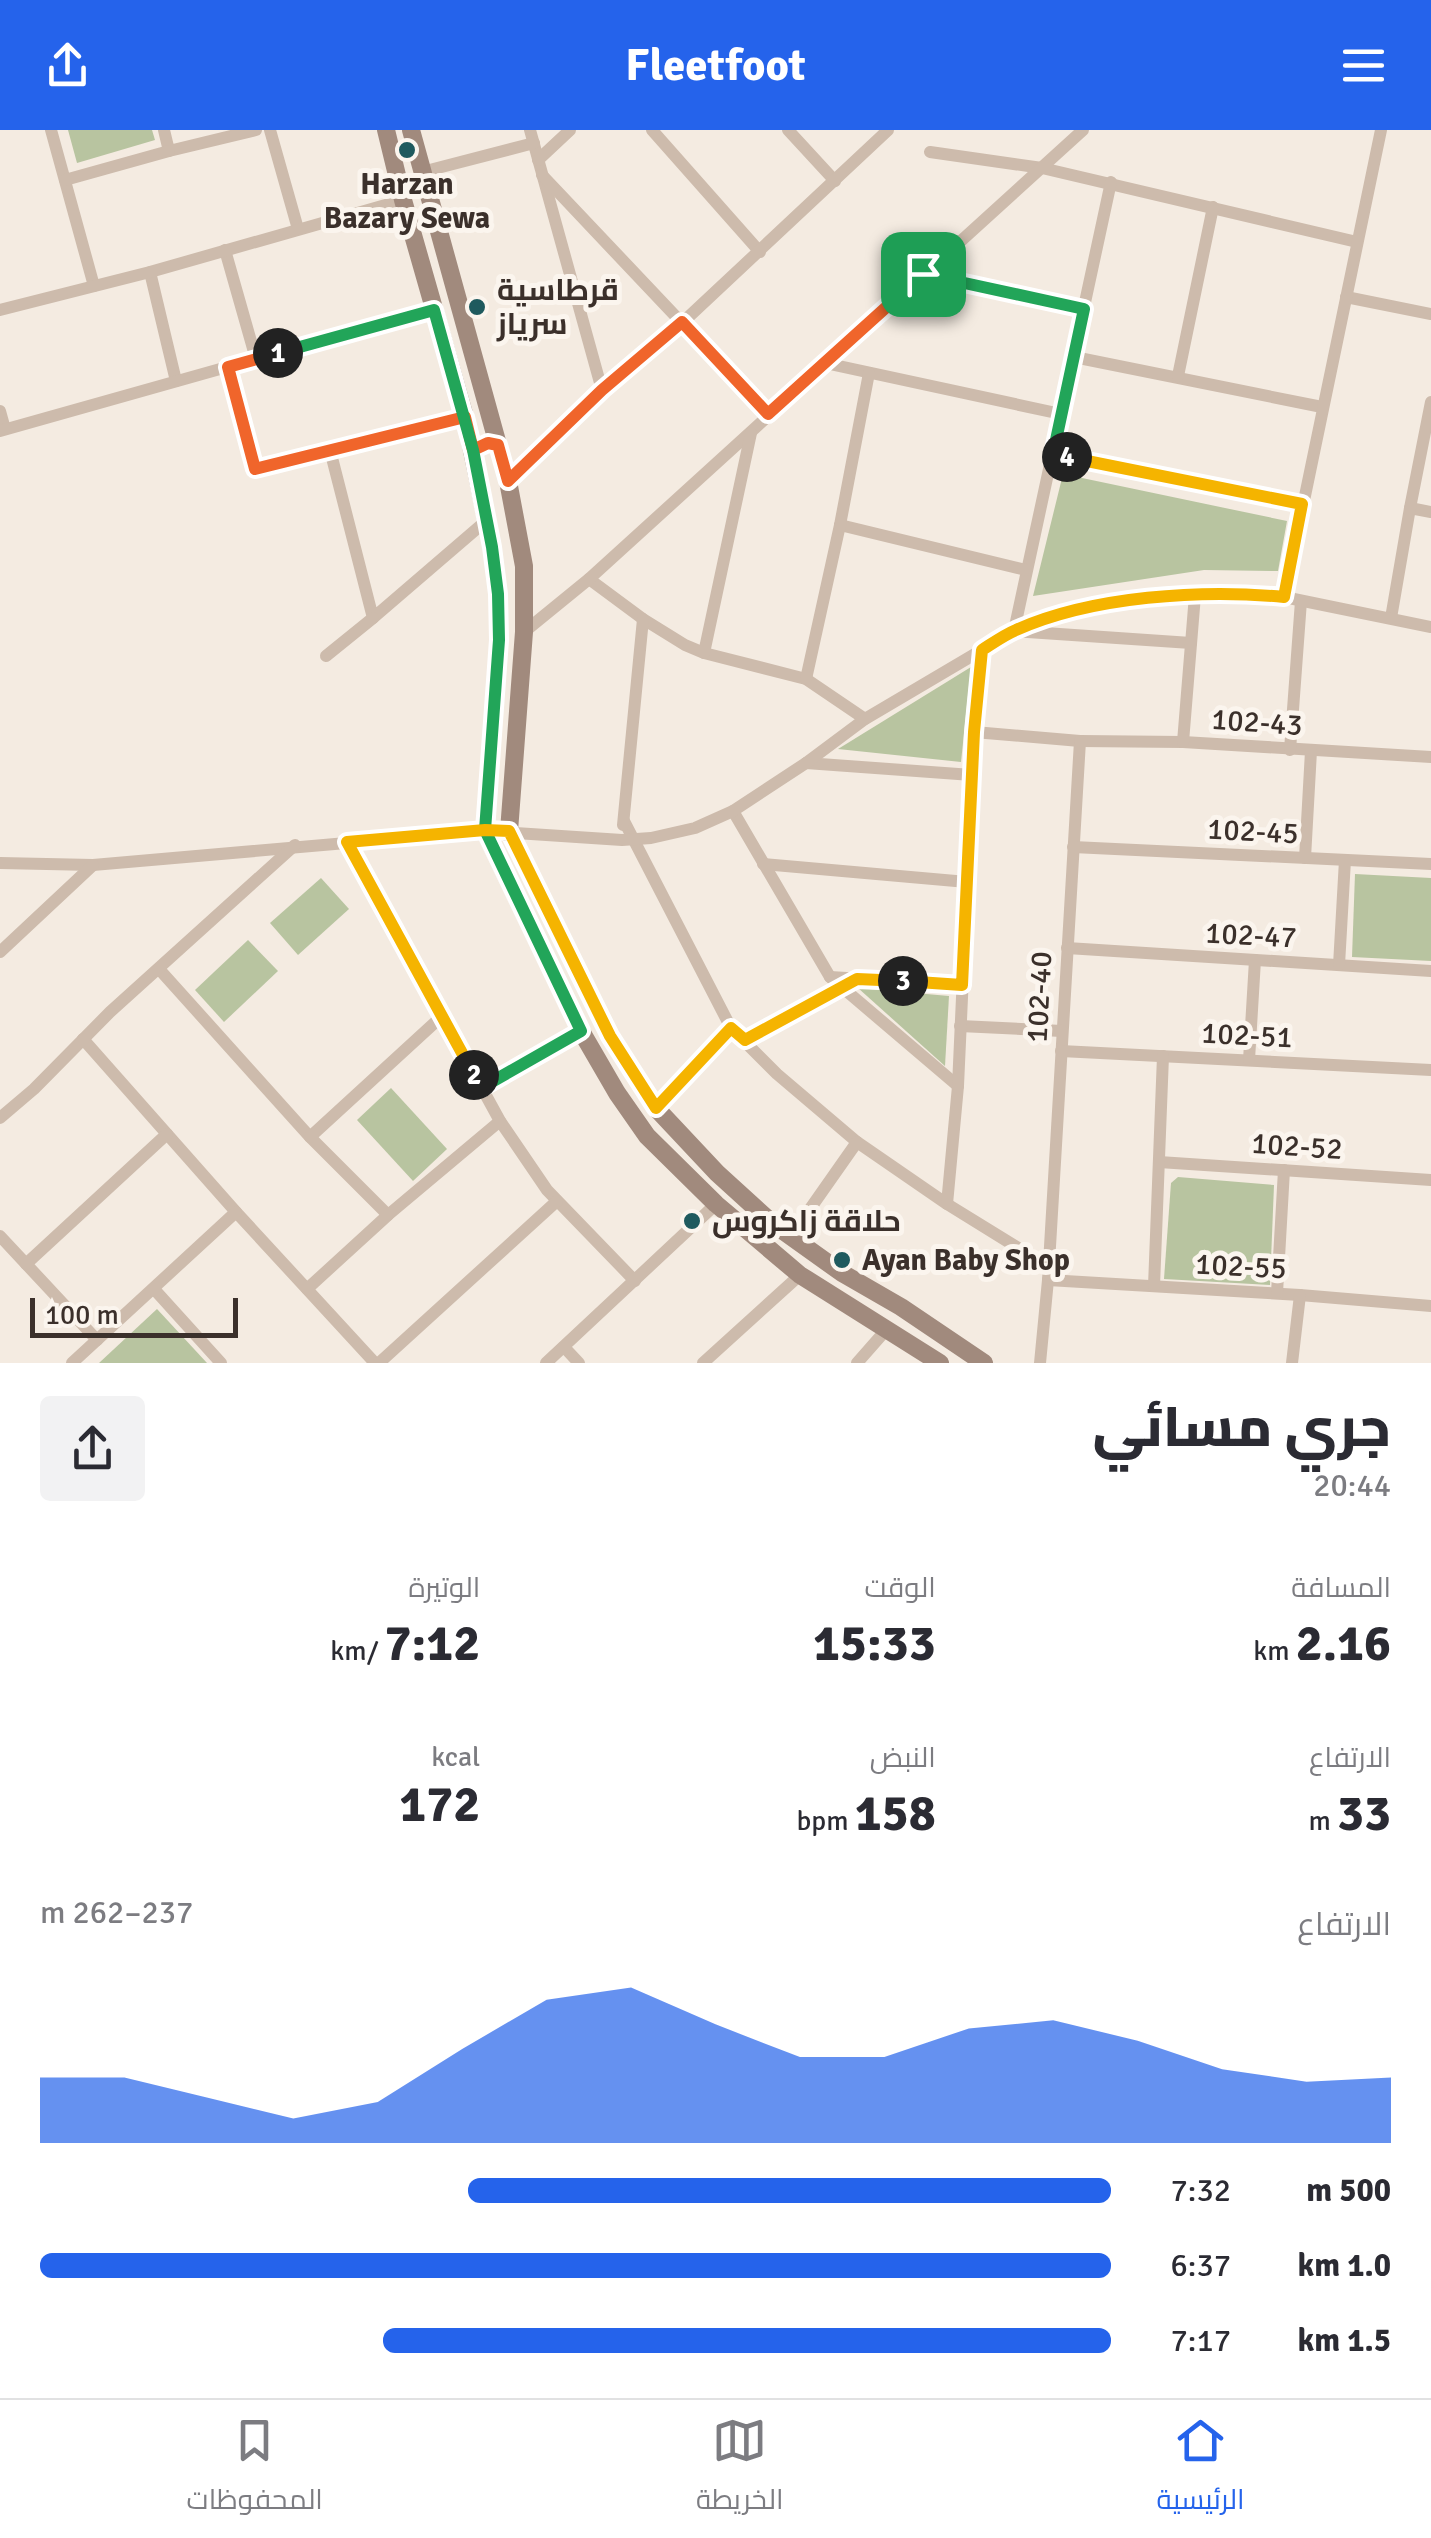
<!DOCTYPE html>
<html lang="ar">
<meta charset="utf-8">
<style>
body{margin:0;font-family:Signika,Cairo,sans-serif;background:#f2f2f3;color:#2b2b33;direction:rtl;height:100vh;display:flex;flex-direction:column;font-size:38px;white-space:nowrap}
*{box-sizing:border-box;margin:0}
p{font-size:32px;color:#7c7c81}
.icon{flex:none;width:55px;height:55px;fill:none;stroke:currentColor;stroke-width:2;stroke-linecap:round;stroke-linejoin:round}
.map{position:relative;height:1233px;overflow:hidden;direction:ltr}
.panel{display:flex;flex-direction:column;background:#fff;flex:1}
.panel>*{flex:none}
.scale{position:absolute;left:30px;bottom:25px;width:208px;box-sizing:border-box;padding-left:10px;border:5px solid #3b302b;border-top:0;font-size:28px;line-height:35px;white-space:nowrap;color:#3b302b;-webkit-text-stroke:8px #fbf5ee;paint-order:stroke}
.pin{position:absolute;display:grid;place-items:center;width:85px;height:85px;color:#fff;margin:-42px;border-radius:20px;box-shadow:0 5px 15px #0006}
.km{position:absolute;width:50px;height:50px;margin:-25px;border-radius:50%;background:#222;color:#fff;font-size:28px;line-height:50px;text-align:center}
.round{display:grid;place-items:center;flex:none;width:105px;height:105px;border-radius:10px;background:#f2f2f3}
.headline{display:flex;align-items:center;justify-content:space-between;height:170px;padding:0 40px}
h1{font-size:55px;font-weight:800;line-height:75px}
.figures{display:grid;grid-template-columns:repeat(3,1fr);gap:15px;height:170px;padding:10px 40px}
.figures div{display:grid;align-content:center}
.figures b{font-size:50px;font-weight:800}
.figures small{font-size:28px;font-weight:400}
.figures p{font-size:28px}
.chart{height:280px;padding:20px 40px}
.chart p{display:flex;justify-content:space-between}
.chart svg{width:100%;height:180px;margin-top:10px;fill:#2563eb;opacity:.7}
ul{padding:0 40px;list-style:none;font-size:32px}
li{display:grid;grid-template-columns:160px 120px 1fr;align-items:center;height:75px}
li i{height:25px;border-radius:12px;background:#2563eb}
header{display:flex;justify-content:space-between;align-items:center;height:130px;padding:0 40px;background:#2563eb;color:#fff;font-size:45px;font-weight:800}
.tabs{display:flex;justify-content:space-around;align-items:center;height:140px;border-top:2px solid #e1e1e2;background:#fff;font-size:28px;color:#7c7c81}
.tabs a{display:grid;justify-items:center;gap:5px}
.tabs .current{color:#2563eb}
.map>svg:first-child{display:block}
.green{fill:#b8c4a0}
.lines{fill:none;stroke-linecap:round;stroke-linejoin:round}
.minor{stroke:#cdbbac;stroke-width:12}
.secondary{stroke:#a18a7d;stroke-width:18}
.split-1-casing{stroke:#fff;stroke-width:20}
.split-2-casing{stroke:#fff;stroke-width:20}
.split-3-casing{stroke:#fff;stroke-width:20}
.split-4-casing{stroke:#fff;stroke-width:20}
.split-5-casing{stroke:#fff;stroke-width:20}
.split-1{stroke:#f0652b;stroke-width:12}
.split-2{stroke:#22a559;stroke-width:12}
.split-3{stroke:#f5b400;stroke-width:12}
.split-4{stroke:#f5b400;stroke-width:12}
.split-5{stroke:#22a559;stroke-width:12}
.poi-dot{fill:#1f5a5e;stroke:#fbf5ee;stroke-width:4}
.labels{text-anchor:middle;stroke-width:10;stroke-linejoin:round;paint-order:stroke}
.poi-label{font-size:30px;font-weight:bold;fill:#3b302b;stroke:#fbf5ee;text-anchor:start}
.street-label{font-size:30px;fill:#3b302b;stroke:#fbf5ee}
</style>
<header><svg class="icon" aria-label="menu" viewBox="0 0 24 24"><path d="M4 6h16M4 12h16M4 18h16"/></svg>Fleetfoot<svg class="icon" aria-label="share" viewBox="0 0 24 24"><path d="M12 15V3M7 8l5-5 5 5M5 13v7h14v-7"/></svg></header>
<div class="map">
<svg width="1431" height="1233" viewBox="0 0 1431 1233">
<rect width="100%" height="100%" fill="#f4ebe1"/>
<g class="green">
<polygon points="68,0 152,0 155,10 77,33"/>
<polygon points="1063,344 1287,391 1278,441 1204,440 1033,466"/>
<polygon points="971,537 961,632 838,619"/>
<polygon points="1355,744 1431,748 1431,831 1352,827"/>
<polygon points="321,748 349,779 298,825 270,793"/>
<polygon points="248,810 278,841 224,892 195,860"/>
<polygon points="858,858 949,866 945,936"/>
<polygon points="391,958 447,1019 413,1051 357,990"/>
<polygon points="1178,1047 1274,1055 1270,1155 1164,1149 1171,1053"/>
<polygon points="157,1179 207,1233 99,1233"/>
</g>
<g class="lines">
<g class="minor">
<polyline points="51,0 94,156"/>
<polyline points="164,0 169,21 256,0"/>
<polyline points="270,0 298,99"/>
<polyline points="530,0 602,260"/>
<polyline points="652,0 760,122"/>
<polyline points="788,0 835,51"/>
<polyline points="930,22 1042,38 1357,112"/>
<polyline points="538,30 570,0"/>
<polyline points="422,42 534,13"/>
<polyline points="542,45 768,284"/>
<polyline points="65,50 169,21"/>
<polyline points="1111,52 1014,501 1191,513"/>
<polyline points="225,120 256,229"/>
<polyline points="150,142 176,251"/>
<polyline points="923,144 1084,179"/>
<polyline points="1346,167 1431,184"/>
<polyline points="0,180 150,142 403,70"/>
<polyline points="1074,227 1322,277"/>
<polyline points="825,233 1061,284"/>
<polyline points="229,237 255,339 465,287"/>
<polyline points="1178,246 1213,77"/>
<polyline points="0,281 5,299"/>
<polyline points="0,301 433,179"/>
<polyline points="330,320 373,488 487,390"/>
<polyline points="1053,324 1302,374"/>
<polyline points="508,351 602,260 682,193 888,0"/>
<polyline points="1410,378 1431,382"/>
<polyline points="840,395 1026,440"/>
<polyline points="589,449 643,489 685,515 704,523 806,549 865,589"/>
<polyline points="1284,467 1381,0"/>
<polyline points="1391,488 1410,378 1431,272"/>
<polyline points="524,502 589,449 1083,0"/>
<polyline points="704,523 751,303"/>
<polyline points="326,526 373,488"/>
<polyline points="806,549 840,395 869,243"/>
<polyline points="974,602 1080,611 1048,1150 1040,1233"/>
<polyline points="1080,611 1183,612 1431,627"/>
<polyline points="1183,612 1195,465"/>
<polyline points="1290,620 1301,471"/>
<polyline points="806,633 972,645"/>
<polyline points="733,681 830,847 958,956"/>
<polyline points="624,691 731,898 777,944 857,1012 947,1074 1049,1137"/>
<polyline points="623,695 643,489"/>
<polyline points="347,712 500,991 547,1060 635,1151"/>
<polyline points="1073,717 1431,734"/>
<polyline points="1305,728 1311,621"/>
<polyline points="0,733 93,735 485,701 622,710 651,708 695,698 733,681 806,633 865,589 1014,501 1084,479 1174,466 1258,464 1284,467 1431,497"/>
<polyline points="763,734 967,752"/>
<polyline points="1067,818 1431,841"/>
<polyline points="0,822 93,735"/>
<polyline points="1339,835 1345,730"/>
<polyline points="159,839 310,1007 388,1085"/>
<polyline points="830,847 962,855"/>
<polyline points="960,896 1062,901"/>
<polyline points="83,909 236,1082 375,1233"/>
<polyline points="745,910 848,854"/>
<polyline points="1061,921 1431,940"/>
<polyline points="1249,930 1255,830"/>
<polyline points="481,958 581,901"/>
<polyline points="656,978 731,898"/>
<polyline points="0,988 34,959 110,882 295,715"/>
<polyline points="310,1007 442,886"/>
<polyline points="1159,1032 1431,1050"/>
<polyline points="947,1074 958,956 974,602 982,520"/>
<polyline points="0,1106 97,1210"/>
<polyline points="791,1106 857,1012"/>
<polyline points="26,1134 167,1004"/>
<polyline points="1048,1150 1300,1165 1431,1176"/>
<polyline points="1154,1156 1163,926"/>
<polyline points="154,1159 221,1233"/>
<polyline points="307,1159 388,1085 500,991"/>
<polyline points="1277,1163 1284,1040"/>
<polyline points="564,1217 579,1233"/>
<polyline points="72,1233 236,1082"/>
<polyline points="379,1233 557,1071"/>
<polyline points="546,1233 716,1074"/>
<polyline points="703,1233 800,1145"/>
<polyline points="857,1233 886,1200"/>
<polyline points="1292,1233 1300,1165"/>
</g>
<g class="secondary">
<polyline points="386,0 403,70 465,287 492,417 498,464 499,510 485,701 581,901 617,963 647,1006 716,1074 800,1145 940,1233"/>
<polyline points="411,0 508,351 524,436 524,502 509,701 610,906 656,978 717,1043 772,1093 842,1143 901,1177 984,1233"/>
</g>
</g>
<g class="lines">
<g class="split-1-casing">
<polyline id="split-1" points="278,223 228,237 255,339 465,287 473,320 488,313 498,315 508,351 602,260 682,192 768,284 923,144"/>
</g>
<g class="split-2-casing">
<polyline id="split-2" points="278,223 434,180 473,320 492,417 498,464 499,510 485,700 581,901 481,958 474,945"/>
</g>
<g class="split-3-casing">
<polyline id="split-3" points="474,945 347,712 485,700 509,701 610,906 656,978 731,898 745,910 857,849 903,851"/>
</g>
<g class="split-4-casing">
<path id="split-4" d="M903,851L962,855L974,602L982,520C993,513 1004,505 1016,500C1092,466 1202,459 1284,467L1302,374L1067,327"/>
</g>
<g class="split-5-casing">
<polyline id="split-5" points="923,144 1084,179 1053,324 1067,327"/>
</g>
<use href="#split-1" class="split-1"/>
<use href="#split-2" class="split-2"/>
<use href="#split-3" class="split-3"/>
<use href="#split-4" class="split-4"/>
<use href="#split-5" class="split-5"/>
</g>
<g class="poi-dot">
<circle cx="407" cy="20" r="10"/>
<circle cx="477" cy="177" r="10"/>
<circle cx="692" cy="1091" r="10"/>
<circle cx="842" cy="1130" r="10"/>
</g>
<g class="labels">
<g class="poi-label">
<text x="407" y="64" text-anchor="middle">Harzan<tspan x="407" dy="34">Bazary Sewa</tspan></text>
<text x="497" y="170">قرطاسية<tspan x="497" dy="34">سرياز</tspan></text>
<text x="712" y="1101">حلاقة زاکروس</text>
<text x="862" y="1140">Ayan Baby Shop</text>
</g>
<g class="street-label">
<text transform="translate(1257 592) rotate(4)" y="10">102-43</text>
<text transform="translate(1253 701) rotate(3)" y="10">102-45</text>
<text transform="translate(1251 805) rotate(3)" y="10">102-47</text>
<text transform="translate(1039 867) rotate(-87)" y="10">102-40</text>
<text transform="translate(1247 905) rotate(3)" y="10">102-51</text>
<text transform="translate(1297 1016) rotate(4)" y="10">102-52</text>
<text transform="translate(1241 1136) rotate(3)" y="10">102-55</text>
</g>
</g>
</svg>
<div class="scale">100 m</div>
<div class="pin" style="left:923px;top:144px;background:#1e9e55"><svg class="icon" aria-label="arrive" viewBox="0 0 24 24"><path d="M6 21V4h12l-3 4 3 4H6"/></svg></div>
<b class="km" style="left:278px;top:223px">1</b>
<b class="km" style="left:474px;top:945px">2</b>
<b class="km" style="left:903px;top:851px">3</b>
<b class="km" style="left:1067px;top:327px">4</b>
</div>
<section class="panel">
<div class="headline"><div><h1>جري مسائي</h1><p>20:44</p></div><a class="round"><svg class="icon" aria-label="share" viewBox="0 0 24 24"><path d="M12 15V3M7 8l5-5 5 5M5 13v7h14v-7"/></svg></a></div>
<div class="figures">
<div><p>المسافة</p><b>2.16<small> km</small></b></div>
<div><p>الوقت</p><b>15:33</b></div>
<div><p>الوتيرة</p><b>7:12<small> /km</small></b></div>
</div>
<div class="figures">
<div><p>الارتفاع</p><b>33<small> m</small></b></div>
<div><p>النبض</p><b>158<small> bpm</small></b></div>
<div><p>kcal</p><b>172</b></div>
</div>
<div class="chart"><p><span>الارتفاع</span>237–262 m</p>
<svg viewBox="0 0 160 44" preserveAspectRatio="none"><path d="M0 44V28L10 28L20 33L30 38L40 34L50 21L60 9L70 6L80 15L90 23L100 23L110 16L120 14L130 19L140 26L150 29L160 28V44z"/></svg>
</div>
<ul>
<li><b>500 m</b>7:32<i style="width:60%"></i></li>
<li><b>1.0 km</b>6:37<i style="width:100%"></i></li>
<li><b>1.5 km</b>7:17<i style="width:68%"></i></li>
</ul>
</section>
<nav class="tabs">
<a class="current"><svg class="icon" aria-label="home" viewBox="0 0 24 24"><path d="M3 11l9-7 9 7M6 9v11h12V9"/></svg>الرئيسية</a>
<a><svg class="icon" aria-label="map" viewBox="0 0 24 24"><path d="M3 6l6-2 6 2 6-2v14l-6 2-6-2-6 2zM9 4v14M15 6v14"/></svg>الخريطة</a>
<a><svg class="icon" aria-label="saved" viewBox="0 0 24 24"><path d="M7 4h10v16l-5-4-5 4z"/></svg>المحفوظات</a>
</nav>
